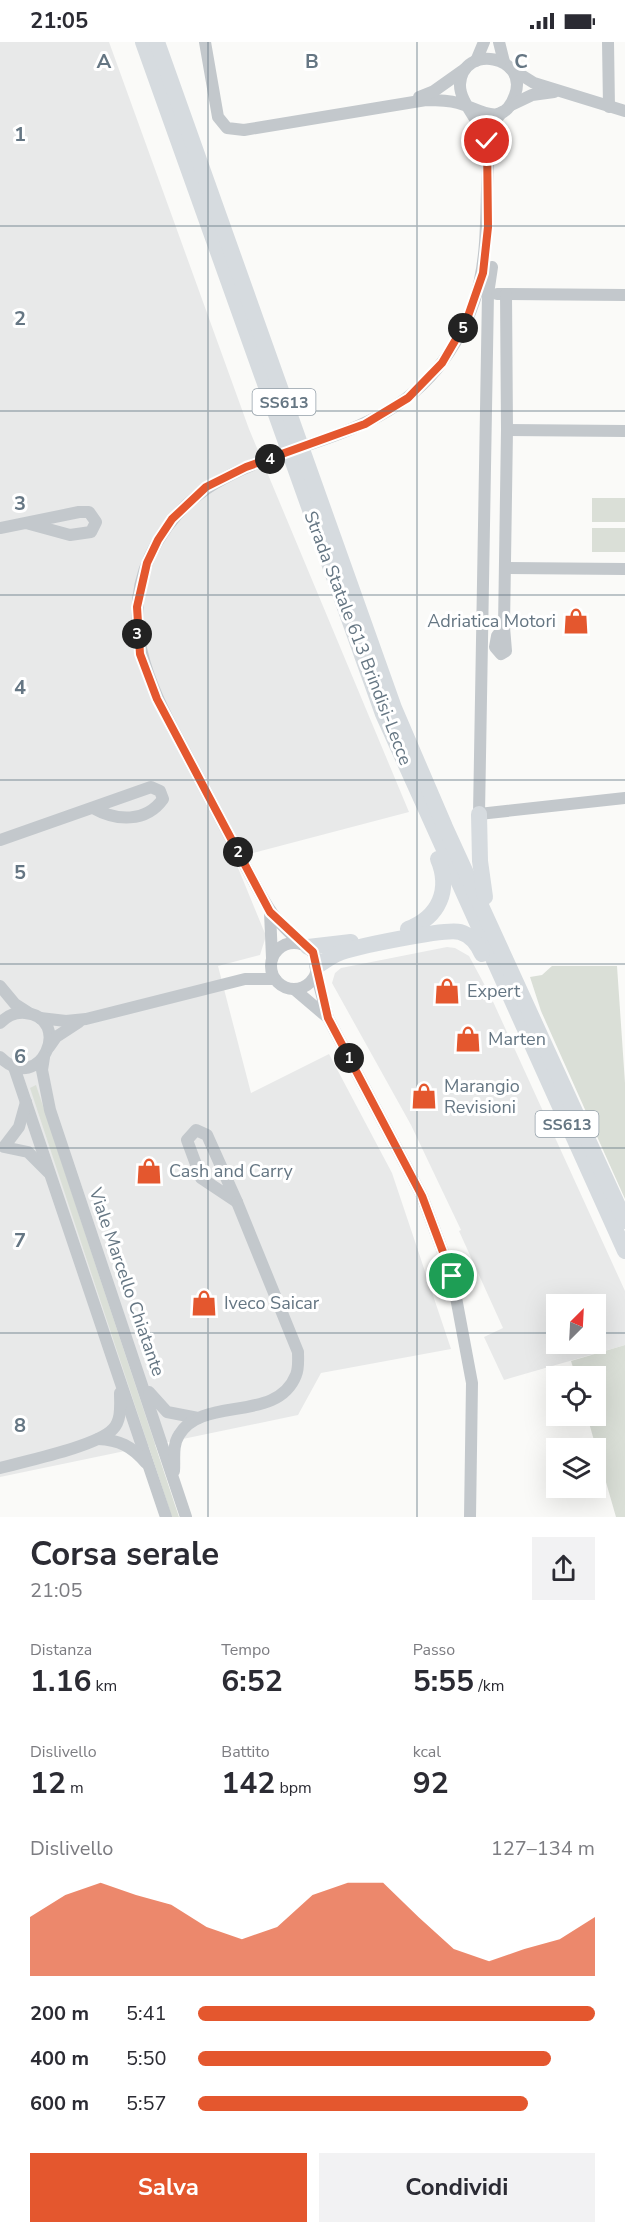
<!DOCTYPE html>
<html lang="it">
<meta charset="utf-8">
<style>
body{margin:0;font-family:"Nunito Sans",sans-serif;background:#f2f2f3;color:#2b2b33;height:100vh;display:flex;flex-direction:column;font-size:22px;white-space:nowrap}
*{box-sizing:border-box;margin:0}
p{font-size:20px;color:#7c7c81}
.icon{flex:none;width:33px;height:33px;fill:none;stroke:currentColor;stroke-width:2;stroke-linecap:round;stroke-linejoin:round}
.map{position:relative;height:1475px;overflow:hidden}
.side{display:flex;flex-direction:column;background:#fff;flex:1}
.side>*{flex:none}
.needle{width:39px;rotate:24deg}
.tools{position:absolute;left:546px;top:1252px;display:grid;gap:12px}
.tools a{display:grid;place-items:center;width:60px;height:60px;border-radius:0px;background:#fff;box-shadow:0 6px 24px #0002;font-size:30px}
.pin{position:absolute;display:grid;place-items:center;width:51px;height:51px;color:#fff;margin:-26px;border:3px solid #fff;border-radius:50%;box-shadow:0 2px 6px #0007}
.km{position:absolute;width:30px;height:30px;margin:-15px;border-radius:50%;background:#222;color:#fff;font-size:16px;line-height:30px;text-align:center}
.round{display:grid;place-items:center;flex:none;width:63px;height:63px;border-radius:0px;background:#f2f2f3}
.head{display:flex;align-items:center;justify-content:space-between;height:102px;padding:0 30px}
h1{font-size:33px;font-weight:700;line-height:45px}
.metrics{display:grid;grid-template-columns:repeat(3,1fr);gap:9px;height:102px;padding:6px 30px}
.metrics div{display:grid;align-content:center}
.metrics b{font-size:30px;font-weight:700}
.metrics small{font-size:16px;font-weight:400}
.metrics p{font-size:16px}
.chart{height:168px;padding:12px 30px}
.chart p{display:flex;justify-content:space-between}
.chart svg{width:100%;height:108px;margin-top:6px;fill:#e4572e;opacity:.7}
.cta{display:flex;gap:12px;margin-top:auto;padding:12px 30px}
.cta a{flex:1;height:69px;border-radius:0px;background:#e4572e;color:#fff;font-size:24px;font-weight:700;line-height:69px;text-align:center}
.cta a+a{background:#f2f2f3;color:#2b2b33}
ul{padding:0 30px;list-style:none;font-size:20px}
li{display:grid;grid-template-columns:96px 72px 1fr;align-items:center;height:45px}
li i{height:15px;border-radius:8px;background:#e4572e}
.status{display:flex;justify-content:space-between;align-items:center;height:42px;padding:0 30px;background:#fff;direction:ltr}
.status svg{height:16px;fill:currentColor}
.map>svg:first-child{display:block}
.built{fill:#e8e9e9;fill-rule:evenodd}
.green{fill:#dadfd7}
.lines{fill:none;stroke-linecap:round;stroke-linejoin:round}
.minor{stroke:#c3c8cc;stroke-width:12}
.highway{stroke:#d6dbdf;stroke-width:16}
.route-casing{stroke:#fff;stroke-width:12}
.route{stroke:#e4572e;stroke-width:8}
.grid{fill:none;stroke:#657683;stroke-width:1.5;stroke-opacity:0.55}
.labels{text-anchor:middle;stroke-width:6;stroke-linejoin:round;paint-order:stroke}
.shield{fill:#fff;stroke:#939fa8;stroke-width:1.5}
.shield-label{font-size:16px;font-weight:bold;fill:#657683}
.poi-label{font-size:18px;fill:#657683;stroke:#fff;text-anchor:start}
.street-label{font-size:18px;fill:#657683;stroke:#fff}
.grid-label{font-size:20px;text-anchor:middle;font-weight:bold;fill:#657683;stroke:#fff;stroke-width:6;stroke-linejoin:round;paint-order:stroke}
</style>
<div class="status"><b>21:05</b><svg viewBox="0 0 49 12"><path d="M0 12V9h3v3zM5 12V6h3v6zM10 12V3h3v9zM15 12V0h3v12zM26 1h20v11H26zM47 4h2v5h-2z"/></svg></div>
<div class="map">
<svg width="625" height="1475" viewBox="0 0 625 1475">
<rect width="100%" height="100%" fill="#fafaf8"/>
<g class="built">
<polygon points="0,0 109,0 249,387 409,770 234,816 266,894 260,913 218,924 251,1051 329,1012 392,1131 451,1307 321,1331 298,1373 0,1435"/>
<path d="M447,905L455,906L469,914L490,953L625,1249V1303L504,1338L484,1295L503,1286L459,1189L461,1188L411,1083L332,941L335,931L341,926ZM556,1263H596V1302H556Z"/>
</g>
<g class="green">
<rect x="592" y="456" width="33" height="24"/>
<rect x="592" y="486" width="33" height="24"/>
<polygon points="552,924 617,924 625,1041 625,1157 541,969 530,935 542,933"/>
<polygon points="36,1043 179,1475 172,1475 30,1046"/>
<polygon points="625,1303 625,1475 616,1475 587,1374 596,1374 596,1335 576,1335 571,1319"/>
</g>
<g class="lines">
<g class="minor">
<path d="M205,0L218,75L227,86L244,88L426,58C437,58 447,58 458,61C478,66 503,88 515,53C529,14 463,1 460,42C459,62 484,82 488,104"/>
<polyline points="499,0 504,20"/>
<polyline points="608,0 609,65"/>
<polyline points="476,19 484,0"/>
<polyline points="510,26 534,41 625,69"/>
<polyline points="419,55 434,49 465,27"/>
<polyline points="511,63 532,53 554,50"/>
<polyline points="492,225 488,252 479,772 625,756"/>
<polyline points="497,252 625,253"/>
<polyline points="507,388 625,389"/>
<polyline points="0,486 79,470 89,470 96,480 91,490 70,493 26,481"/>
<polyline points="505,526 625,527"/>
<polyline points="504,585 497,594 495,605 501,612 506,609 504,585 507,388 506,252"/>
<path d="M0,798L151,745L160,749L163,757C146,781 116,779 93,766"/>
<polyline points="270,870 272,916"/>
<circle cx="294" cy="924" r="23"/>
<path d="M302,902C291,892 278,881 270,868C259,851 250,832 240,814C220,776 200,738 180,700C148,641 120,580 150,514C209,386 364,428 443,319C499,242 481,182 490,96L495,79L502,70"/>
<polyline points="316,931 328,976 422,1154 452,1234 472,1341 470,1475"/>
<polyline points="0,944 15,962 29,971"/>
<polyline points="294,947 327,975"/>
<polyline points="40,976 66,979 86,977 245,937 275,937"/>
<path d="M0,981C7,974 15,970 25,971C74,975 41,1055 0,1015"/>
<polyline points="49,1005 56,995 79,980"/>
<polyline points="44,1015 42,1028 50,1068 186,1475"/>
<polyline points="14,1025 166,1475"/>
<polyline points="26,1060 19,1085 4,1105 28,1110 48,1130"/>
<polygon points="196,1088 207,1093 237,1160 201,1136 187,1098"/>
<polyline points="149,1350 167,1370 198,1376"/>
<path d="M98,1397C119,1398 132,1404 146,1421"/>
<path d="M0,1426C25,1419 98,1404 113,1387C122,1378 120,1362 120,1351"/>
<path d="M174,1429C175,1417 172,1404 179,1393C202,1353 277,1382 296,1333C299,1326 298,1317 298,1310L237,1160"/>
</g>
<g class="highway">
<polyline points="143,0 383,672 625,1209"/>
<polyline points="157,0 394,666 445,785 625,1179"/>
<polyline points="479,772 480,819 485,855"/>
<path d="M408,887C439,875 451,848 438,817"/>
<polyline points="308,905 351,900"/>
<path d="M317,924C324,920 330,915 337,912C352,905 446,886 460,890C471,893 478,903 482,912"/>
</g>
</g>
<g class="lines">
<g class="route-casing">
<polyline id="route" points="452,1234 422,1154 328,976 313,910 270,870 157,657 140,612 137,565 147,521 158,498 172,477 206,445 246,425 365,382 408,356 442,321 466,280 483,231 488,185 487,99"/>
</g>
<use href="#route" class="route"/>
</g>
<path class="grid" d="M208,0V1475M417,0V1475M0,184H625M0,369H625M0,553H625M0,738H625M0,922H625M0,1106H625M0,1291H556M596,1291H625"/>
<defs>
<g id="shop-bare" transform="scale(2.07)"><path d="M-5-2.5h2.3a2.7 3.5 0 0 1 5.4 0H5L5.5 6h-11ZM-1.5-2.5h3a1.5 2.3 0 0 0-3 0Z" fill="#e4572e" stroke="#fff" stroke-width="2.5" paint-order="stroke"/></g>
</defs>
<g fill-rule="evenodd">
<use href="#shop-bare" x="576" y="579"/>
<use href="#shop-bare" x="447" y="949"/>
<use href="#shop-bare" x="468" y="997"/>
<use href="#shop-bare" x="424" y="1054"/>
<use href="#shop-bare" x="149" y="1129"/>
<use href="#shop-bare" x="204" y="1261"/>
</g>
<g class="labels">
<g class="shield">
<rect x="252.5" y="347" width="63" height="26" rx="4.5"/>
<rect x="535.5" y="1069" width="63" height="26" rx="4.5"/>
</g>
<g class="shield-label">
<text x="284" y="366">SS613</text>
<text x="567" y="1088">SS613</text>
</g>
<g class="poi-label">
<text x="556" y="585" text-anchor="end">Adriatica Motori</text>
<text x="467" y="955">Expert</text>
<text x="488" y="1003">Marten</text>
<text x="444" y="1050">Marangio<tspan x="444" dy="21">Revisioni</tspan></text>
<text x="169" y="1135">Cash and Carry</text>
<text x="224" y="1267">Iveco Saicar</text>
</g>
<g class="street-label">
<text transform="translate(358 596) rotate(69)" y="6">Strada Statale 613 Brindisi-Lecce</text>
<text transform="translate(127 1240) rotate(71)" y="6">Viale Marcello Chiatante</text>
</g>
</g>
<g class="grid-label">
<text x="104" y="26">A</text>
<text x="312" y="26">B</text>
<text x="521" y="26">C</text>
<text x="20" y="99">1</text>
<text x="20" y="283">2</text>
<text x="20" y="468">3</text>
<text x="20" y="652">4</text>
<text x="20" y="837">5</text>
<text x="20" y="1021">6</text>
<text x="20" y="1205">7</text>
<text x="20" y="1390">8</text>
</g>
</svg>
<div class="tools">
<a><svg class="needle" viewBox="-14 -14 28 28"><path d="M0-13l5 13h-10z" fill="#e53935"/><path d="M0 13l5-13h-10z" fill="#7c7c81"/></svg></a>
<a><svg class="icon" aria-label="locate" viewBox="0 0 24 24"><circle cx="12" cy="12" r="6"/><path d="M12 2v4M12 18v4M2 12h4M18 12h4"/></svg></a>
<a><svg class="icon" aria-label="layers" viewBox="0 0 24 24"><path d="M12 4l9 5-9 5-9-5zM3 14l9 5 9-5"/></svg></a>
</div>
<div class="pin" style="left:452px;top:1234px;background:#1e9e55"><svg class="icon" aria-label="arrive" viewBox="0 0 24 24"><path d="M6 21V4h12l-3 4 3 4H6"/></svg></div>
<div class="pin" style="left:487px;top:99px;background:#d93025"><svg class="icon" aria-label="check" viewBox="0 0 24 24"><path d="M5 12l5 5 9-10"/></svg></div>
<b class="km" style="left:349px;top:1016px">1</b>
<b class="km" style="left:238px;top:810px">2</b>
<b class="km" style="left:137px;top:592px">3</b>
<b class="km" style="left:270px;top:417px">4</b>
<b class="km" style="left:463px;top:286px">5</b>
</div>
<section class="side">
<div class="head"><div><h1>Corsa serale</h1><p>21:05</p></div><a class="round"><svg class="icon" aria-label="share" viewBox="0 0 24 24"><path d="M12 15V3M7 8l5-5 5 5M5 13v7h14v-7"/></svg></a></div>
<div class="metrics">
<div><p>Distanza</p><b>1.16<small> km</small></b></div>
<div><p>Tempo</p><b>6:52</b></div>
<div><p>Passo</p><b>5:55<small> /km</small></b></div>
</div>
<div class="metrics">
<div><p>Dislivello</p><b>12<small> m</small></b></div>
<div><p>Battito</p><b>142<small> bpm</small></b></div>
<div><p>kcal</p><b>92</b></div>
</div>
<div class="chart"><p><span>Dislivello</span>127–134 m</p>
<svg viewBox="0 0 160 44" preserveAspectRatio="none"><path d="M0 44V20L10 11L20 6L30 11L40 15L50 24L60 29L70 24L80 11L90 6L100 6L110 20L120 33L130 38L140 33L150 29L160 20V44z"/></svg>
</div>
<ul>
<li><b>200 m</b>5:41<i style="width:100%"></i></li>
<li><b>400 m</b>5:50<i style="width:89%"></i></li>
<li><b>600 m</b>5:57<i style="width:83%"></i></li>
</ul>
<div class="cta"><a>Salva</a><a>Condividi</a></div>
</section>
